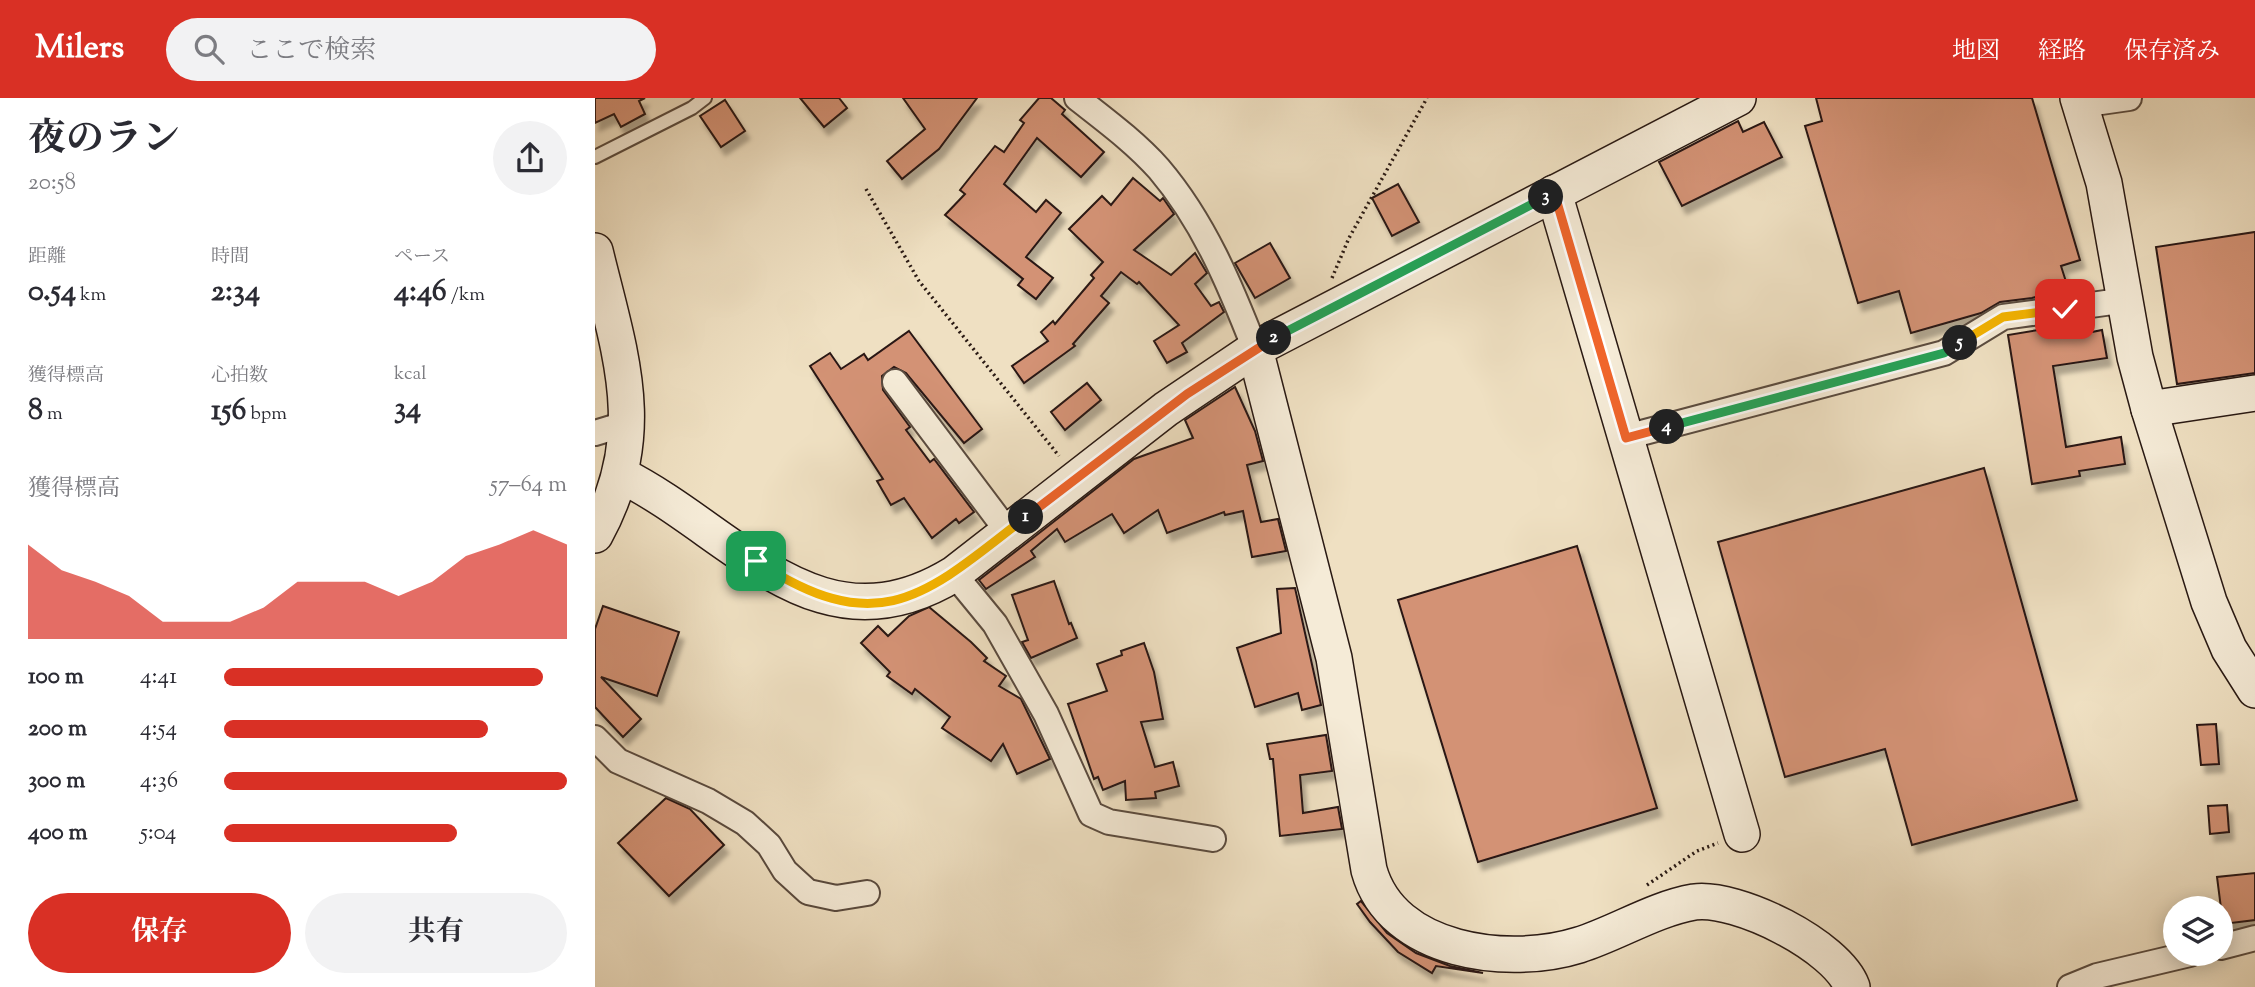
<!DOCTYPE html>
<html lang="ja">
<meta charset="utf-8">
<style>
body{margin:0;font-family:"Sorts Mill Goudy","Noto Serif JP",serif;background:#f2f2f3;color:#2b2b33;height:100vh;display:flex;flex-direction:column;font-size:26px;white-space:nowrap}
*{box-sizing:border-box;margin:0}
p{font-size:23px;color:#7c7c81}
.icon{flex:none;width:38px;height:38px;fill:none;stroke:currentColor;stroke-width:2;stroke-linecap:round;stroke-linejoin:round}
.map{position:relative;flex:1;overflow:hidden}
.drawer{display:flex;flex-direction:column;background:#fff;width:595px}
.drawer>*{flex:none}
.tools{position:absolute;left:1568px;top:798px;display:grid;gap:14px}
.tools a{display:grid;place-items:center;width:70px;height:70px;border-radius:50%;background:#fff;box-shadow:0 4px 18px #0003;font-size:35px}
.pin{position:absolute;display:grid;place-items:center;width:60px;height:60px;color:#fff;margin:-30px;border-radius:14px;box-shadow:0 4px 10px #0006}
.km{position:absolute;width:35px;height:35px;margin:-18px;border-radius:50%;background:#222;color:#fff;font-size:19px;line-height:35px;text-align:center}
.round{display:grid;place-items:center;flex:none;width:74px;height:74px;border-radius:37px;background:#f2f2f3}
.headline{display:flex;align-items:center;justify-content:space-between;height:119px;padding:0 28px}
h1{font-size:38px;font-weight:700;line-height:52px}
.stats{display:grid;grid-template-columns:repeat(3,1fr);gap:10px;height:119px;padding:7px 28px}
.stats div{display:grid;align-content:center}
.stats b{font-size:30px;font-weight:700}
.stats small{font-size:19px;font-weight:400}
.stats p{font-size:19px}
.chart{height:196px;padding:14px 28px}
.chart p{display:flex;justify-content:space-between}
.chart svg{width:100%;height:126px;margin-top:7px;fill:#d93025;opacity:.7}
.action{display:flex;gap:14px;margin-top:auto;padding:14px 28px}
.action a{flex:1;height:80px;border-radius:42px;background:#d93025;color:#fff;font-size:28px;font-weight:700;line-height:80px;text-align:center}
.action a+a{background:#f2f2f3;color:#2b2b33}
ul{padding:0 28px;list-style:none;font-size:23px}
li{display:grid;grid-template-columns:112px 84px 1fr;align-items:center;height:52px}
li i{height:18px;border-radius:9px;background:#d93025}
header{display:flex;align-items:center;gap:42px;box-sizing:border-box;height:98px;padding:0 35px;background:#d93025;color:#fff}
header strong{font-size:33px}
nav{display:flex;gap:38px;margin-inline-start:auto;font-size:24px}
.search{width:490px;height:63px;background:#f2f2f3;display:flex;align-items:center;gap:18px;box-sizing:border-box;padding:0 24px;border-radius:38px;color:#7c7c81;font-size:26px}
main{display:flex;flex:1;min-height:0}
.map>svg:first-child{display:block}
.building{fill:#d39275;stroke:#291913;stroke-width:2;filter:url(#shadow)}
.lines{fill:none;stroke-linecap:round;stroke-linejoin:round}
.lane-casing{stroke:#5a4b3f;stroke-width:16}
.street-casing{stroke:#5a4b3f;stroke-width:28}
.secondary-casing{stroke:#291913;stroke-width:38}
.path{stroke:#291913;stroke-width:3.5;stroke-dasharray:2 3.5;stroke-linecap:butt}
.lane{stroke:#f5ebd7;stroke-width:12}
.street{stroke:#f5ebd7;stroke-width:24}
.secondary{stroke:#f5ebd7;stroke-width:35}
.split-1-casing{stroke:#fff;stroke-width:14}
.split-2-casing{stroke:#fff;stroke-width:14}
.split-3-casing{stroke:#fff;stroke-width:14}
.split-4-casing{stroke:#fff;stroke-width:14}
.split-5-casing{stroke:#fff;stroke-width:14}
.split-6-casing{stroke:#fff;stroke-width:14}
.split-1{stroke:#f5b400;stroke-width:9}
.split-2{stroke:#f0652b;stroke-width:9}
.split-3{stroke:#22a559;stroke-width:9}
.split-4{stroke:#f0652b;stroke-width:9}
.split-5{stroke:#22a559;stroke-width:9}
.split-6{stroke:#f5b400;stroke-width:9}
</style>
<header>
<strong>Milers</strong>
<div class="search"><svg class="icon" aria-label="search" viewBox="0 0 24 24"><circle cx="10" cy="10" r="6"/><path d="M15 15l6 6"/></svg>ここで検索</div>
<nav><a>地図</a><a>経路</a><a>保存済み</a></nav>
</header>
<main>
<section class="drawer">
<div class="headline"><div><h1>夜のラン</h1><p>20:58</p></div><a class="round"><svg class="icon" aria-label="share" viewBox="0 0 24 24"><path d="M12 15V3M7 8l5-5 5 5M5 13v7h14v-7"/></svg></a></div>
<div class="stats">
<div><p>距離</p><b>0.54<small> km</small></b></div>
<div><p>時間</p><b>2:34</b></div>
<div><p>ペース</p><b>4:46<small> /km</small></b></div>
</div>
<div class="stats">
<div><p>獲得標高</p><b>8<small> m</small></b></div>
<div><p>心拍数</p><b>156<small> bpm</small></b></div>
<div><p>kcal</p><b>34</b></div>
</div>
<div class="chart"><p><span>獲得標高</span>57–64 m</p>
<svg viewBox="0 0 160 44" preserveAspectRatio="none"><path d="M0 44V11L10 20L20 24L30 29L40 38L50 38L60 38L70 33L80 24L90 24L100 24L110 29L120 24L130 15L140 11L150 6L160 11V44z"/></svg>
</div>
<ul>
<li><b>100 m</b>4:41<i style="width:93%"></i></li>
<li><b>200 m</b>4:54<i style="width:77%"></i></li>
<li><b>300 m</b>4:36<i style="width:100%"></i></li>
<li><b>400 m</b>5:04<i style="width:68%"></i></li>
</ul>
<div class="action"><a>保存</a><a>共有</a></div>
</section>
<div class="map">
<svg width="1660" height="889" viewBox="0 0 1660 889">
<defs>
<filter id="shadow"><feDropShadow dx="4.5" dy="8" stdDeviation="2" flood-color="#0004"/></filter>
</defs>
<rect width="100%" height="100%" fill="#efe0c2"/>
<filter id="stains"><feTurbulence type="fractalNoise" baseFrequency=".00286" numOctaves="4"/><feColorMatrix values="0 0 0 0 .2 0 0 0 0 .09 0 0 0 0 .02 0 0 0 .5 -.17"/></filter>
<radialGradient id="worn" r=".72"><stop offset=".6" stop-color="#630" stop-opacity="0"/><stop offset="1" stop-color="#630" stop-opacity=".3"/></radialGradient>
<g class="building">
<polygon points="0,0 50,0 44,3 50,16 26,29 19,16 0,25"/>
<polygon points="205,0 244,0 252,10 229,29"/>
<polygon points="308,0 382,0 344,51 307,81 292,63 330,31"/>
<polygon points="444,0 456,0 470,12 467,16 509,54 486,79 442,40 409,86 441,114 451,102 466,115 431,159 458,180 441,201 423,187 428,181 350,117 370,96 365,92 400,48 409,54 429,25 425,22"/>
<polygon points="1221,0 1437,0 1485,162 1466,168 1473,190 1437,200 1405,204 1386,215 1316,235 1304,193 1263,205 1210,28 1227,23"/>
<polygon points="130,2 150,33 126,49 105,18"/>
<polygon points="1143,23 1148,34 1169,24 1187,59 1087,108 1064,64"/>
<polygon points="538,80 565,103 568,100 579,116 539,152 576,177 600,155 612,175 600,186 616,208 624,204 629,214 587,245 592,254 572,265 559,243 584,227 544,184 542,186 526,174 506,198 514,205 478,246 480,248 429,285 417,268 453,243 446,234 458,223 460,226 499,180 496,177 508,164 474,131 507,98 516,107"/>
<polygon points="803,86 824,124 797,138 777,100"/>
<polygon points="1660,134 1660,275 1582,286 1561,149"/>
<polygon points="675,145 695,180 660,200 640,165"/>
<polygon points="1485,225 1487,236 1507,232 1512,260 1458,268 1471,349 1526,339 1530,366 1484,373 1485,378 1437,386 1413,237"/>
<polygon points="314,233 387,331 369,345 311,275 299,269 287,278 288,292 315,329 311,332 335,364 339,361 379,414 364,425 361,421 337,440 309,400 296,407 282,383 288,381 215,268 235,255 246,271 269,256 273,262"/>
<polygon points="492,285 506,302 470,332 456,314"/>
<polygon points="640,289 660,333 668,363 652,367 666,424 683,421 691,453 657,459 648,413 630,417 629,414 572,435 563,412 529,435 517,416 470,444 462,431 436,453 440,459 391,491 384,482 539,361 598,340 590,322"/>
<polygon points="1389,370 1482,702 1317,747 1290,651 1190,679 1123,444"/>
<polygon points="982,448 1062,710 883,764 803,502"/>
<polygon points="459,483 474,526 476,525 482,540 436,560 427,544 433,542 417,497"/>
<polygon points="700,490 726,607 707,612 703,595 660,609 642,550 686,535 682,491"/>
<polygon points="8,508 84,534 62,598 6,579 46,621 28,639 0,609 0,531"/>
<polygon points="334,509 376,544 392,560 389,563 411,578 404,588 426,601 455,661 422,676 408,646 396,663 347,630 355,619 320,591 317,596 292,578 295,574 266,545 283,528 293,538 314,518"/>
<polygon points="549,545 559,574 568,621 546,624 560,669 578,664 584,688 560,694 561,700 531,702 530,683 508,692 503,679 499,681 473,606 512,593 502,566 527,557 526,553"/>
<polygon points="1621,626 1624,666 1606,667 1602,627"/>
<polygon points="731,637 737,673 705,677 708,715 743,709 747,731 685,738 678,661 675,661 672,646"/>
<polygon points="71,700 95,711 129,747 74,798 23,745"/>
<polygon points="1632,707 1634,734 1615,736 1613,708"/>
<polygon points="1660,775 1660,822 1628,826 1622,779"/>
<polygon points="766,803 792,835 821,855 855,868 888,875 841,868 837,875 803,854 775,824 762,806"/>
</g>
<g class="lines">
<g class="lane-casing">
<polyline id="lane" points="0,59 97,10 110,0"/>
</g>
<g class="street-casing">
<g id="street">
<path d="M482,0C510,22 540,44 564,71C609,124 635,187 660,251"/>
<polyline points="1485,7 1534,0"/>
<polyline points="300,284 413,434"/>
<polyline points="0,335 33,325"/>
<polyline points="1031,339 1349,255 1408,219 1532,202"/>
<polyline points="359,476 400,526 451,616 496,716 514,724 618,741"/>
<polyline points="0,640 23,663 113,703 150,725 174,747 190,773 213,794 241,800 272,795"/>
<polyline points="1626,849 1660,840"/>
<polyline points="1475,889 1502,878 1595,856"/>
</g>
</g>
<g class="secondary-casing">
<g id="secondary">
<polyline points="1483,0 1509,85 1540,259 1554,311 1614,504 1634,551 1660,592"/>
<polyline points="959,95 1147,736"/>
<path d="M0,153C25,256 56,336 0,437"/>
<path d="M660,251L739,560L774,772C797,855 914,869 984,847C1022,835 1059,811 1099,804C1142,798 1242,848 1257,889"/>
<polyline points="1554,311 1660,295"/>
<path d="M26,377C140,434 223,559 359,476L571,311L660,251L1143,0"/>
</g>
</g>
<g class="path">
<polyline points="271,91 324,183 464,358"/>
<polyline points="737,180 754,140 832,0"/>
<polyline points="1052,787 1102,753 1123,745"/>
</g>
<use href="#lane" class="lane"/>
<use href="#street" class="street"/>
<use href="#secondary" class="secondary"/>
</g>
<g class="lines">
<g class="split-1-casing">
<path id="split-1" d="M161,463C284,544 330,498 431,419"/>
</g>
<g class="split-2-casing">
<polyline id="split-2" points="431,419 592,296 679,240"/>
</g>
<g class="split-3-casing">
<polyline id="split-3" points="679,240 951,99"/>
</g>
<g class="split-4-casing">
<polyline id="split-4" points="951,99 959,94 1031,340 1072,329"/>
</g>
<g class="split-5-casing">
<polyline id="split-5" points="1072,329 1349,255 1365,245"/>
</g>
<g class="split-6-casing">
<polyline id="split-6" points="1365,245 1408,219 1470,211"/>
</g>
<use href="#split-1" class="split-1"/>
<use href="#split-2" class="split-2"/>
<use href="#split-3" class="split-3"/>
<use href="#split-4" class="split-4"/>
<use href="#split-5" class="split-5"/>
<use href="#split-6" class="split-6"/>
</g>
<rect width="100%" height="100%" filter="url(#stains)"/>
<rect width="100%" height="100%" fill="url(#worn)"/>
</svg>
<div class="tools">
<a><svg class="icon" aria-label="layers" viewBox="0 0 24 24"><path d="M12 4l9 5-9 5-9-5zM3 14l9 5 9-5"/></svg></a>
</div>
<div class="pin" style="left:161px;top:463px;background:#1e9e55"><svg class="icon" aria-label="arrive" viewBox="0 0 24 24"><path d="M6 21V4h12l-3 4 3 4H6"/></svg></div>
<div class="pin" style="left:1470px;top:211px;background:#d93025"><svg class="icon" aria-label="check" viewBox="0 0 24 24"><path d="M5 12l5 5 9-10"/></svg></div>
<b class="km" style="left:431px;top:419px">1</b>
<b class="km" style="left:679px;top:240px">2</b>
<b class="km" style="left:951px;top:99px">3</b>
<b class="km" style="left:1072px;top:329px">4</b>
<b class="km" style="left:1365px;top:245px">5</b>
</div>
</main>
